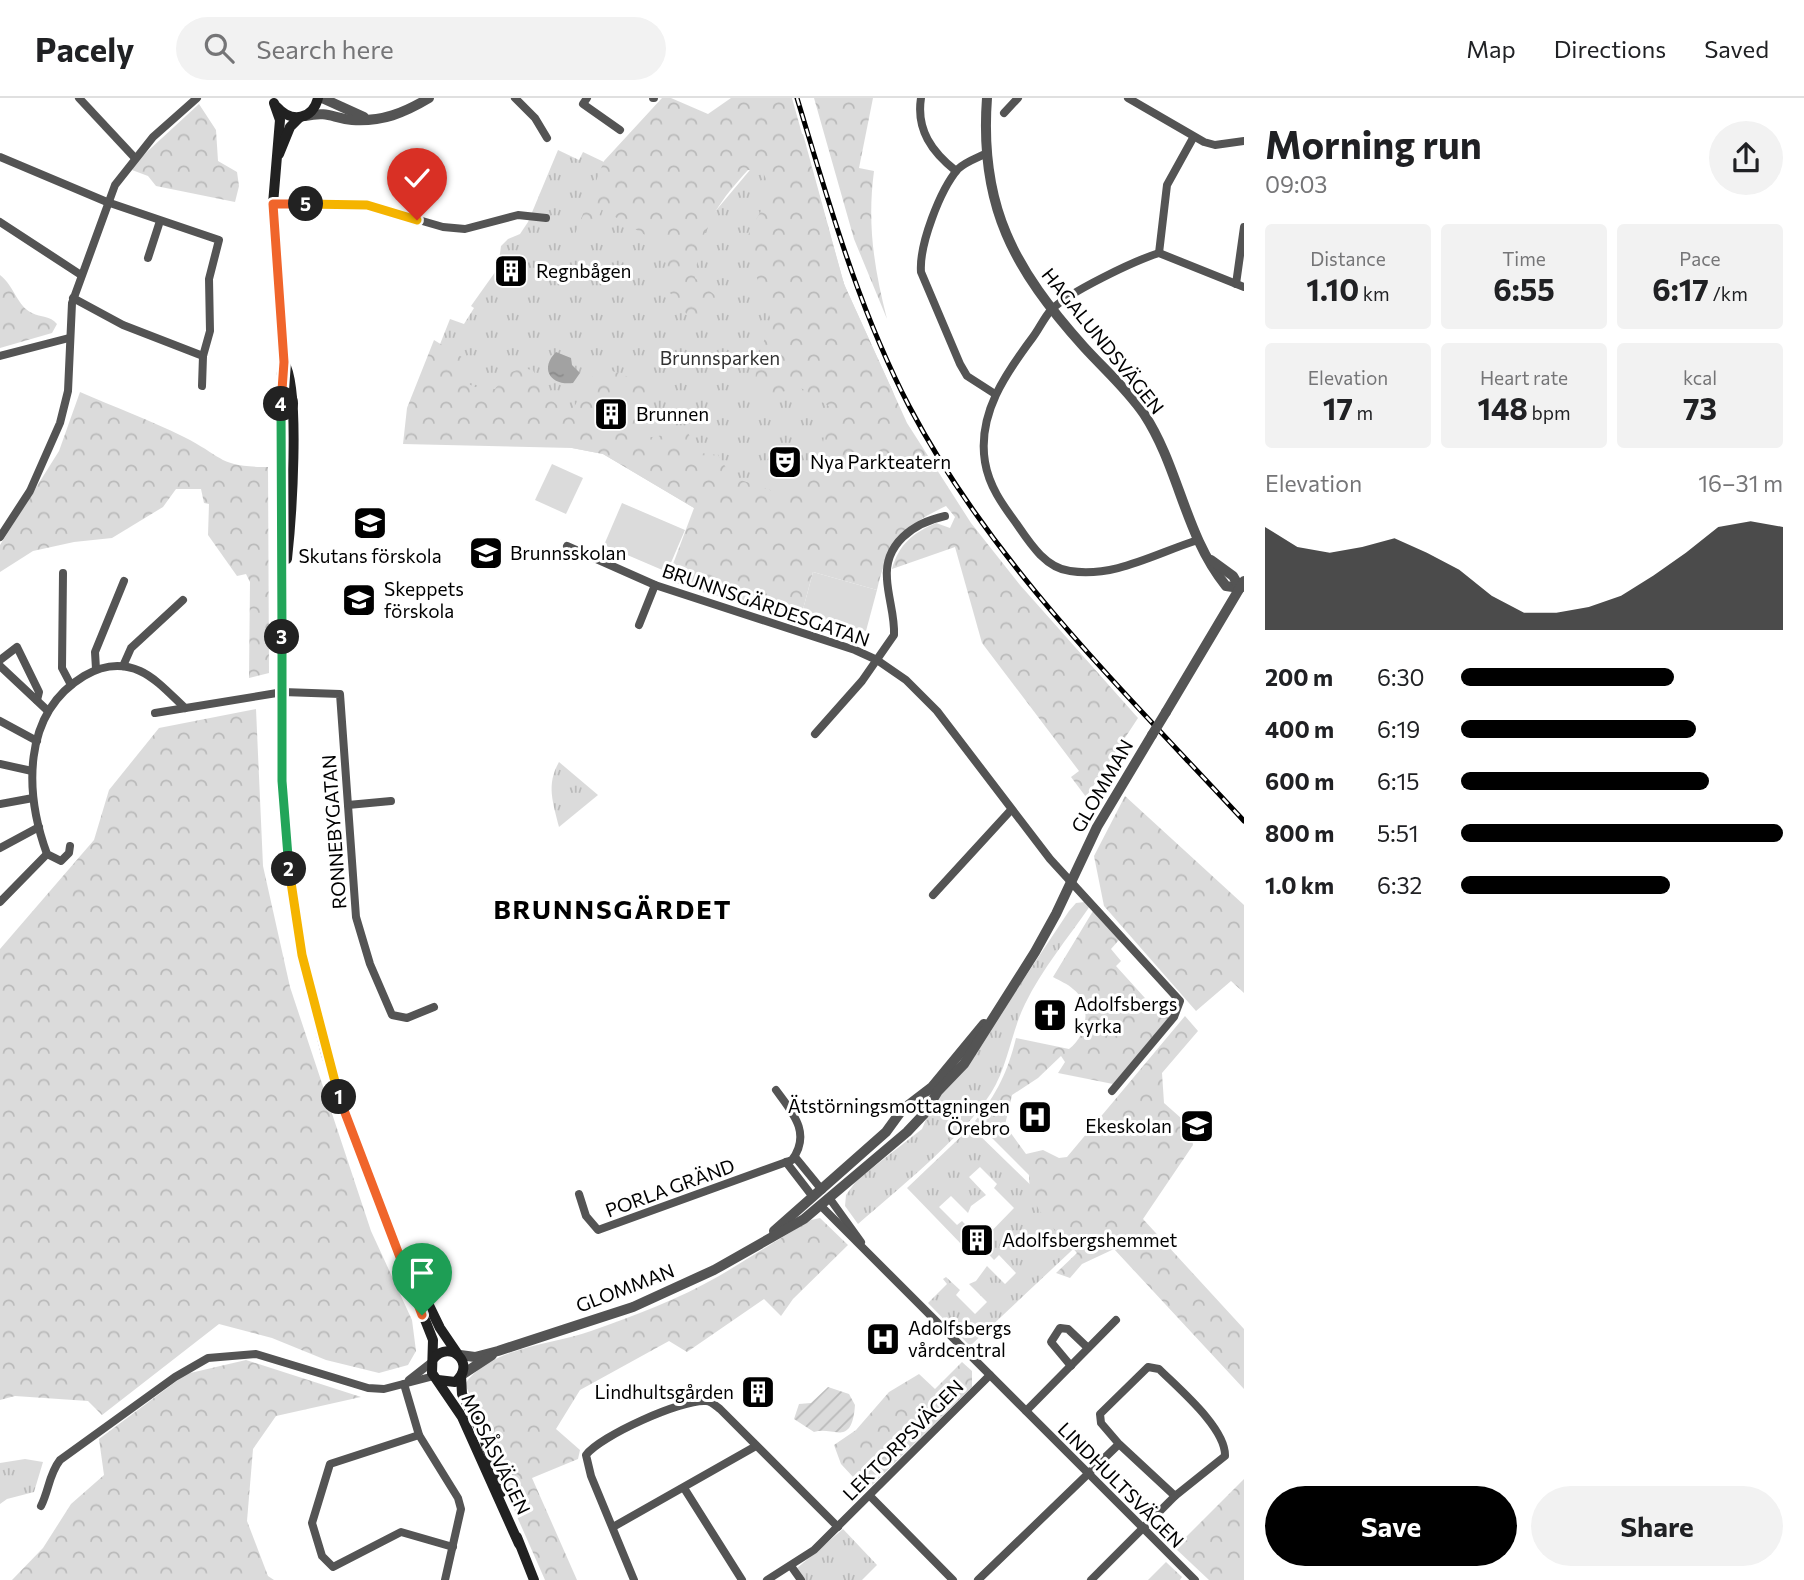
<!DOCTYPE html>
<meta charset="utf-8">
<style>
body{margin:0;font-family:Commissioner,sans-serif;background:#f2f2f2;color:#202124;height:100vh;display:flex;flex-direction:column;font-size:26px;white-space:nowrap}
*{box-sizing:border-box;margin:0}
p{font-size:23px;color:#757577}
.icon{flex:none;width:38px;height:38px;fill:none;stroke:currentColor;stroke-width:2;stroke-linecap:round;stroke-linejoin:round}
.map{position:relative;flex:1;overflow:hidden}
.drawer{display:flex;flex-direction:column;background:#fff;width:560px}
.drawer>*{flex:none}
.pin{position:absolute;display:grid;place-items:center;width:60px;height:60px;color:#fff;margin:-72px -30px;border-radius:50% 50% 50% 0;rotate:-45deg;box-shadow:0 0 7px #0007}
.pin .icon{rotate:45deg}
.km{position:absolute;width:35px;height:35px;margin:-18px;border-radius:50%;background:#222;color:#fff;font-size:19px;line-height:35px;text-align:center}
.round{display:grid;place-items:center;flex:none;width:74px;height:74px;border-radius:37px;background:#f2f2f2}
.headline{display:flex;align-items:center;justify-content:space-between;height:119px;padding:0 21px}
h1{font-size:38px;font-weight:700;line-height:52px}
.metrics{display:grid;grid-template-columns:repeat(3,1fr);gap:10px;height:119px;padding:7px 21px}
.metrics div{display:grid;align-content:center;border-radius:7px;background:#f2f2f2;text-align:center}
.metrics b{font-size:30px;font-weight:700}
.metrics small{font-size:19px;font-weight:400}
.metrics p{font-size:19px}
.chart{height:196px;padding:14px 21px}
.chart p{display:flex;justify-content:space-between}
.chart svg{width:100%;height:126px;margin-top:7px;fill:#000;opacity:.7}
.cta{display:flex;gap:14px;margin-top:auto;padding:14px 21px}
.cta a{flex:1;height:80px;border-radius:42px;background:#000;color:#fff;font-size:28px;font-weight:700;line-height:80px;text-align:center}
.cta a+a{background:#f2f2f2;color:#202124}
ul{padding:0 21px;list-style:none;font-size:23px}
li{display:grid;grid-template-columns:112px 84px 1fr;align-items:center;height:52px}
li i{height:18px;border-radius:9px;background:#000}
header{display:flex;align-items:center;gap:42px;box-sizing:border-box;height:98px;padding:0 35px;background:#fff;border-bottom:2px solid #e0e0e0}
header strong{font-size:33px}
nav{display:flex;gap:38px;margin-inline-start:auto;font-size:24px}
.search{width:490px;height:63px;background:#f2f2f2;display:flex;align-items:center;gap:18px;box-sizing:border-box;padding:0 24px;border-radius:38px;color:#757577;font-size:26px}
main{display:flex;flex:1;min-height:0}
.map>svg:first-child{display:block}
.grass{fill:url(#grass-tufts)}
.forest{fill:url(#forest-crowns)}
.garden{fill:url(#garden-furrows)}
.pitch{fill:#dbdbdb}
.water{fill:url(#water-ripples)}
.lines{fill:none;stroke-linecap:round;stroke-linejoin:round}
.minor{stroke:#545454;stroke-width:8}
.tertiary{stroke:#545454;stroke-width:10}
.secondary{stroke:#212121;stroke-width:10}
.rail-casing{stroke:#000;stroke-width:5}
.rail{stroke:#fff;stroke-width:2.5;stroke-dasharray:8;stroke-linecap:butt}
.tertiary-bridge{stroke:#545454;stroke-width:10}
.split-1-casing{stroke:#fff;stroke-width:14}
.split-2-casing{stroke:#fff;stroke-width:14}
.split-3-casing{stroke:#fff;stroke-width:14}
.split-4-casing{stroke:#fff;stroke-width:14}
.split-5-casing{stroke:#fff;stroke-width:14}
.split-6-casing{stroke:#fff;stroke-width:14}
.split-1{stroke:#f0652b;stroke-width:9}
.split-2{stroke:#f5b400;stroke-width:9}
.split-3{stroke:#22a559;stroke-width:9}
.split-4{stroke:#22a559;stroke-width:9}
.split-5{stroke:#f0652b;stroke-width:9}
.split-6{stroke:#f5b400;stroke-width:9}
.labels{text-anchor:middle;stroke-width:6;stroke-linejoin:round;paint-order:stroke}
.poi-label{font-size:19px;fill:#000;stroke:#fff;text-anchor:start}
.street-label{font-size:19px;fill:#000;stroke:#fff}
.park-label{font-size:19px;fill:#323232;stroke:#fff}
.district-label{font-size:26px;font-weight:bold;letter-spacing:2px;fill:#000;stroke:#fff}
</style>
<header>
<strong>Pacely</strong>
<div class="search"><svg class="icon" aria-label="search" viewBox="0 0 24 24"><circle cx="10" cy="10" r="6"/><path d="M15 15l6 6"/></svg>Search here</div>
<nav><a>Map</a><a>Directions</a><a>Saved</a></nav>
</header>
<main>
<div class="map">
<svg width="1244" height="1482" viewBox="0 0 1244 1482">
<defs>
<pattern id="grass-tufts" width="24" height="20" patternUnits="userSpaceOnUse" patternTransform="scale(1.75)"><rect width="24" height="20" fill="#dbdbdb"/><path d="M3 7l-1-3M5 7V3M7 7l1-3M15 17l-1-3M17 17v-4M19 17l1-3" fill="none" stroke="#bababa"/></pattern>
<pattern id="forest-crowns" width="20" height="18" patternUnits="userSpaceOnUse" patternTransform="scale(1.75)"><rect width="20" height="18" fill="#dbdbdb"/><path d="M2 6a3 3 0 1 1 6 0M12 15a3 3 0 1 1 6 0" fill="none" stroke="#bababa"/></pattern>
<pattern id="garden-furrows" width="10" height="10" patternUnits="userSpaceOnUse" patternTransform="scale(1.75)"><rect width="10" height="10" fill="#dbdbdb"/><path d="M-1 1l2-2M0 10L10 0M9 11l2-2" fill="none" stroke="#bababa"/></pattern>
<pattern id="water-ripples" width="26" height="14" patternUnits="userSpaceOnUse" patternTransform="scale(1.75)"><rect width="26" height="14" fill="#a2a2a2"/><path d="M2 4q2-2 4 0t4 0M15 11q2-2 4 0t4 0" fill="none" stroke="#8a8a8a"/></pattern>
</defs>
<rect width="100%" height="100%" fill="#fff"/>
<g class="grass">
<polygon points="803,36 844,186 893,294 928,399 701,414 603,356 572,350 427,279 450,221 464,226 474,210 471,208 498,170 501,148 508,141 520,136 528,124 558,52 579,62 583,54 713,116 771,47"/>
<path d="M559,664L598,697L559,729C553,704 546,687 559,664Z"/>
<path d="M1085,804L1090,808C1068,840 1042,871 1025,906C1011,934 1008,968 991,995C963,1039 898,1091 858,1126L845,1108L846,1097L857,1082L922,1031L935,1000L964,971L1069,813L1076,805Z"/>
<polygon points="971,1029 1085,1140 970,1248 928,1205 947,1186 943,1181 946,1179 960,1192 956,1197 975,1216 987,1204 969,1186 976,1183 987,1168 1005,1186 1016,1175 999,1157 994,1162 979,1146 1014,1110 994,1090 997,1086 980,1069 969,1079 986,1097 971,1108 968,1115 951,1098 939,1109 957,1127 962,1123 976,1137 964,1149 907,1090"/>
<polygon points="25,1361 43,1364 34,1394 7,1401 0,1406 0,1365"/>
<polygon points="843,1431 877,1467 862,1482 804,1482 796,1471"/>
</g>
<g class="forest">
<path d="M662,0H671L708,16L731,0H792L844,186L907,325L971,425L1020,487L1138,620L1086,699L1071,679L1079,673L982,545L955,449L892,471C899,446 913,435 936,425L950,430L955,419L946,408C902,429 888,444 877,492L813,474L802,515L708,496L667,482L694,410L603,356L572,350L403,346L407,310L434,242L465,261L462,283L475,289L495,291C506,276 514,268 533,272C541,292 552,304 569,317L599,268L647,286L649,308L643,340L688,335L700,355L718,357L732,379L787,398L809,380L823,344L830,309L801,290L756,299C753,273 759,250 772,226L745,143L772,92L762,73L748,72C715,108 700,132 695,180L719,201V212L692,223L667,191L665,149L602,111L589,141L575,136L604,63Z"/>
<path d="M814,0H873L859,70L874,73C867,126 874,170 887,221L854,141Z"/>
<polygon points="199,6 216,32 218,63 237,74 239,88 235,104 156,88 148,78 132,72 137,63"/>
<path d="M0,177C15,189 17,208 32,215C41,220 50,217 57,226L52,235L0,250Z"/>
<path d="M80,294C114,309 150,322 184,339C224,359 218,369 268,369L269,575L249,580L250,484L246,476L237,478L208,437L209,406L204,405L201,391H176L163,409L112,440L74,444L33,453L0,474V447L59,353Z"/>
<polygon points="256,611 263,768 290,889 371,1133 412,1222 416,1253 408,1267 379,1275 326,1262 272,1240 219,1226 102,1317 88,1303 15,1298 0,1302 0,851 94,742 109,692 159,630"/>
<polygon points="1125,698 1244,807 1244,895 1231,883 1196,913 1104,808 1094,758"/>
<path d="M1093,813L1119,842L1111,851L1121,863L1116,868L1154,910L1159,906L1170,918L1113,986L1058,975L1065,964L1061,958L1038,980L1012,997L1005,1027L1026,1056L1043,1052L1059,1060L1067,1059L1185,918L1198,933L1162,975L1164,1005L1190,1028L1193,1047L1143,1121L1244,1231V1291L1114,1151L1082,1166L1070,1180L1056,1175L1077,1155C1056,1131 1028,1111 1029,1077L975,1023C997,996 1008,973 1016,940L1069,951C1087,938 1093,906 1073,891C1068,886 1060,883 1053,879Z"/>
<path d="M820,1120L848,1147L793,1201L781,1218L764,1201L687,1254L669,1243L580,1292L556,1331L580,1352L578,1361L532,1380L577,1482H545L515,1414L505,1377L490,1341L465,1286C490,1249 552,1247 591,1233C634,1218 679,1201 719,1178C750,1160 780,1140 811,1122Z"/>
<polygon points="246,1262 361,1299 276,1318 253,1351 247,1423 268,1478 274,1482 12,1482 43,1450 71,1406 104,1377 99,1341 186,1276"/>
<polygon points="962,1264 972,1273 972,1289 866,1393 841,1366 834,1347 856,1332 889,1294 919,1276 935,1291"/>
<polygon points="1244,1381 1244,1482 1209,1482 1175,1450"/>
<polygon points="1166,1464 1182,1479 1180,1482 1148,1482"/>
</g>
<path class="garden" d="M828,1289L849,1296L855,1307C852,1350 833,1328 814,1334L794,1321L799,1306L811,1305Z"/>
<g class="pitch">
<polygon points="552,366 583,380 566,416 535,402"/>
<polygon points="622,405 685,432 667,474 604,447"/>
<polygon points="813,474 877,492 866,533 802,515"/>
</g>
<path class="water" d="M556,254L571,260L572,267L580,275L573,285C551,288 539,271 556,254Z"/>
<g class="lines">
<g class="minor">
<polyline points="79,0 134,59"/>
<polyline points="515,0 535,20 547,40"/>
<polyline points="587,0 583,6 620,32"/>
<polyline points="653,0 654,0"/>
<path d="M921,0C916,32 932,54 956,73"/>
<polyline points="1128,0 1204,44 1215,47 1244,43"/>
<polyline points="1004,15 1018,0"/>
<path d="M987,55C977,60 965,64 958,71C940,92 919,147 921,174L960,266L967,278L995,296"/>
<polyline points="0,59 107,104 219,142 209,181 210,233 203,258 202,288"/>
<polyline points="273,106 367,107 443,129 465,131 518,117 546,120"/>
<polyline points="0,124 81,177"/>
<polyline points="1159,155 1167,87 1193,40"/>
<polyline points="148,160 160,123"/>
<polyline points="1236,186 1244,129"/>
<polyline points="73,200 123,227 203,258"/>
<polyline points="0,258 69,240"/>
<polyline points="0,439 30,393 60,325 68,293 72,205 115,87 153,39 197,0"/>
<path d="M1198,442C1156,455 1115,480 1070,473C1045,470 1029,444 1016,425C1002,406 989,388 985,364C977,316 1006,275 1033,239C1039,231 1044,220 1051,212C1069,194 1134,163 1159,155L1244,189"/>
<polyline points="567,448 655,487 855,552 877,562 906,582 937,613 1050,761 1180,903 1174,919 1112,993"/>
<polyline points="63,475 62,570 71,587"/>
<polyline points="639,527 655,487"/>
<polyline points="0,562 17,549 39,594 37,602"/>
<polyline points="0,568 48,613"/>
<polyline points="123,568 131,550 183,502"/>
<polyline points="96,571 95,554 124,483"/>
<polyline points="155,615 283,594 340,596 356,819 370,866 392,917 407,920 434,909"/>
<polyline points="0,623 37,643"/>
<path d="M815,636L862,583L894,537C895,518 888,500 887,481C884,446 913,425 945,418"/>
<polyline points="0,666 32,673"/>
<polyline points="0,706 33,700"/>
<polyline points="348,707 391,703"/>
<path d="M70,748L69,755L61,763L47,756C25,696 21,616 84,578C101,568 120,564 140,573C156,580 172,598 185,610"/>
<polyline points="0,750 39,729"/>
<polyline points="933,797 1011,712"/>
<polyline points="0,804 47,756"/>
<polyline points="795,1059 822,1092"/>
<polyline points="786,1064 813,1099"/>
<path d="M579,1096L586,1118L598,1132L792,1062C812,1035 792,1014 776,992"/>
<polyline points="830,1101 861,1144"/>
<polyline points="821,1108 1195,1482"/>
<polyline points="1071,1268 1051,1244 1060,1230 1068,1231 1088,1250"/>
<polyline points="409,1282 432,1264"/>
<polyline points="404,1286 419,1337 458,1400 461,1411 445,1482"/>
<polyline points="1026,1313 1116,1222"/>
<polyline points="419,1337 330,1366 312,1425 322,1458 333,1469 401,1434 453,1449"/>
<polyline points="684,1390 742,1482"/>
<polyline points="870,1398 953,1482"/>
<path d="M41,1408C49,1392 49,1376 60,1362L175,1279L208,1260L256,1256L368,1290L384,1291L434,1278"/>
<polyline points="613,1429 756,1348"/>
<polyline points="791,1468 801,1482"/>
<path d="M634,1482L591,1378L586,1357C600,1338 682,1301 706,1303C711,1303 716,1308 720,1311L838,1429"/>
<polyline points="767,1482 814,1452 990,1277"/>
<path d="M978,1482L1119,1346L1101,1325L1100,1316L1148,1269L1159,1271C1178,1290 1226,1330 1225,1358L1175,1398L1119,1346"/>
<polyline points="1091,1482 1175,1398"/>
</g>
<g class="tertiary">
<polyline points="322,0 364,19"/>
<path d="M987,0C979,108 1014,171 1084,249C1104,271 1127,291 1144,316C1179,369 1185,438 1226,488L1240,490"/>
<path d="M305,18C330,13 331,20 352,22C382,24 404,15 429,0"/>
<polyline points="1211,462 1233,478 1240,490"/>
<polyline points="1166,614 1244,483"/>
<polyline points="774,1133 886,1034 902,1012 932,989 984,926"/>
<polyline points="460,1257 475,1259 498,1253 593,1222 633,1209 714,1172 804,1121 907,1034 924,1016 938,993 964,966 1035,854 1056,816 1097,729 1152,637"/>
<polyline points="463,1276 492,1257"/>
</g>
<g class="secondary">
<polyline points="274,5 280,22 273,106 284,264 281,279 282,683 293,799 302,857 326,956 346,1021 433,1242 432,1275 462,1319 519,1446"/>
<path d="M277,9C291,25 313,22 318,0"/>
<polyline points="279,56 290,29 299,20"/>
<path d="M284,264C301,292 291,425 287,461"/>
<polyline points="407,1162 440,1230 457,1255"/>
<path d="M433,1261C451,1240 477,1267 455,1284L438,1282"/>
<polyline points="461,1278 462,1296 483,1338 502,1394"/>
<polyline points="517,1439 534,1482"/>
</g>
<g class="rail-casing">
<path id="rail" d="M797,0C829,105 858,210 909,308C992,466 1124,593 1244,723"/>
</g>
<use href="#rail" class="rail"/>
<polyline class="tertiary-bridge" points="1152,637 1166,614"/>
</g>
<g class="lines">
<g class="split-1-casing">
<polyline id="split-1" points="339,999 422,1217"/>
</g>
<g class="split-2-casing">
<polyline id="split-2" points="289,771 302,857 339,999"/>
</g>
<g class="split-3-casing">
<polyline id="split-3" points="282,539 282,683 289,771"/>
</g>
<g class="split-4-casing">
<polyline id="split-4" points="281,306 282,539"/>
</g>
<g class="split-5-casing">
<polyline id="split-5" points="281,306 284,264 273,106 306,106"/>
</g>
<g class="split-6-casing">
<polyline id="split-6" points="306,106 367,107 417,122"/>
</g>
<use href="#split-1" class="split-1"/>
<use href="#split-2" class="split-2"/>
<use href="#split-3" class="split-3"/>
<use href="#split-4" class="split-4"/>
<use href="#split-5" class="split-5"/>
<use href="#split-6" class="split-6"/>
</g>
<defs>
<g id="building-square" transform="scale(1.75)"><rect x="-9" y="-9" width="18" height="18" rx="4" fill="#000" stroke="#fff"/><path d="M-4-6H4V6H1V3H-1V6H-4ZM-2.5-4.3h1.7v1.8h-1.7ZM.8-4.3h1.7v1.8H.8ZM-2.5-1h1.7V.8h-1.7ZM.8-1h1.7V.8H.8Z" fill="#fff"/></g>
<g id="theatre-square" transform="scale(1.75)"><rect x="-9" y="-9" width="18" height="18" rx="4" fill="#000" stroke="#fff"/><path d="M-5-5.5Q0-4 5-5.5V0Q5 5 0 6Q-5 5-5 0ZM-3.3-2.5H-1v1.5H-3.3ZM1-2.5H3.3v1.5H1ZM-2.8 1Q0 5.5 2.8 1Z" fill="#fff"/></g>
<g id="school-square" transform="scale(1.75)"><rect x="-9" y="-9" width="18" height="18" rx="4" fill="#000" stroke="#fff"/><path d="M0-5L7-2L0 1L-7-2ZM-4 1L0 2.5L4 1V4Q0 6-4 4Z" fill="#fff"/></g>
<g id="church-square" transform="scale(1.75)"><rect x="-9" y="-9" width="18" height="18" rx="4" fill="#000" stroke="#fff"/><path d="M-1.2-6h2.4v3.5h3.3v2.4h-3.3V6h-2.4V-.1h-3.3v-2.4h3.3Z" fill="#fff"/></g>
<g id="hospital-square" transform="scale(1.75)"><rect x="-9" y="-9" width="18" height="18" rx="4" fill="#000" stroke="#fff"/><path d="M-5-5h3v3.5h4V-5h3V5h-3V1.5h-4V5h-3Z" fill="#fff"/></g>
</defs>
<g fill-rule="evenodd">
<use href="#building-square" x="511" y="173"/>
<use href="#building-square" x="611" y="316"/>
<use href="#theatre-square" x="785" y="364"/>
<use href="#school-square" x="370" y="425"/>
<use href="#school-square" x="486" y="455"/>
<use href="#school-square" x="359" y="502"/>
<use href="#church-square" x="1050" y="917"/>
<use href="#hospital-square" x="1035" y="1019"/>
<use href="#school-square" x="1197" y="1028"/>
<use href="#building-square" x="977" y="1142"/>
<use href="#hospital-square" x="883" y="1241"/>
<use href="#building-square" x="758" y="1294"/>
</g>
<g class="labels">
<g class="poi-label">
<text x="536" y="180">Regnbågen</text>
<text x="636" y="323">Brunnen</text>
<text x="810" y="371">Nya Parkteatern</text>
<text x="510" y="462">Brunnsskolan</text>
<text x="370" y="465" text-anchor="middle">Skutans förskola</text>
<text x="384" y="498">Skeppets<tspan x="384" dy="22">förskola</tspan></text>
<text x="1074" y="913">Adolfsbergs<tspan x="1074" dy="22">kyrka</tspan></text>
<text x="1010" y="1015" text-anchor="end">Ätstörningsmottagningen<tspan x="1010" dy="22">Örebro</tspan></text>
<text x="1172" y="1035" text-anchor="end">Ekeskolan</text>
<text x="1002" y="1149">Adolfsbergshemmet</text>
<text x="908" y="1237">Adolfsbergs<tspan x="908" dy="22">vårdcentral</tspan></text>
<text x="734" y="1301" text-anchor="end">Lindhultsgården</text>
</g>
<g class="street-label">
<text transform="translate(1103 243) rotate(51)" y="7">HAGALUNDSVÄGEN</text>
<text transform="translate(766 507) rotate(19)" y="7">BRUNNSGÄRDESGATAN</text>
<text transform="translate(1102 688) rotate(-60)" y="7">GLOMMAN</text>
<text transform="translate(334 734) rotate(-94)" y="7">RONNEBYGATAN</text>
<text transform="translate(670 1090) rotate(-20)" y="7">PORLA GRÄND</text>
<text transform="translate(625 1190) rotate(-21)" y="7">GLOMMAN</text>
<text transform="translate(903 1342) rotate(-45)" y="7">LEKTORPSVÄGEN</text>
<text transform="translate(496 1356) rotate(64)" y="7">MOSÅSVÄGEN</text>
<text transform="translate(1121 1387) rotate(45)" y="7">LINDHULTSVÄGEN</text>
</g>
<g class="park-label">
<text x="720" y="267">Brunnsparken</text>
</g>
<g class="district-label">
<text x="613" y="821">BRUNNSGÄRDET</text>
</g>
</g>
</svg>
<div class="pin" style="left:422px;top:1217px;background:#1e9e55"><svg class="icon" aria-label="arrive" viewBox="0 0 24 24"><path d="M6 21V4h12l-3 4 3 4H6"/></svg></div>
<div class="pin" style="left:417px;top:122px;background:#d93025"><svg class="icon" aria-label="check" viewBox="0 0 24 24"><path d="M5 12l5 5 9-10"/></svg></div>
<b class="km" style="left:339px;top:999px">1</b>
<b class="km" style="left:289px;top:771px">2</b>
<b class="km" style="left:282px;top:539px">3</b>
<b class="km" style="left:281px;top:306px">4</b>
<b class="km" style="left:306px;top:106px">5</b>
</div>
<section class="drawer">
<div class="headline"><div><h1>Morning run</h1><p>09:03</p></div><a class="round"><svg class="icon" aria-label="share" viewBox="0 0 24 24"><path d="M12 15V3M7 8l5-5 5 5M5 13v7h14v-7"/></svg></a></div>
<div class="metrics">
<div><p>Distance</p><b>1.10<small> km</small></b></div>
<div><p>Time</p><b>6:55</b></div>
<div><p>Pace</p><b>6:17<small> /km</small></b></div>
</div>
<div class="metrics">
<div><p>Elevation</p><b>17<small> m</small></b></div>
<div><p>Heart rate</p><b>148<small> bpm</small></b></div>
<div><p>kcal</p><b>73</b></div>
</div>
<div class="chart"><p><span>Elevation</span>16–31 m</p>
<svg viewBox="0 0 160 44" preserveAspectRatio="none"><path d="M0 44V8L10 15L20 17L30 15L40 12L50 17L60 23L70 32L80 38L90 38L100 36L110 32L120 25L130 17L140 8L150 6L160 8V44z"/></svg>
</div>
<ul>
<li><b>200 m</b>6:30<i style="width:66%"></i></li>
<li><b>400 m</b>6:19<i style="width:73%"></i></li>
<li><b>600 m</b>6:15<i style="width:77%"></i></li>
<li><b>800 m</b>5:51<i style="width:100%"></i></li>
<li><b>1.0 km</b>6:32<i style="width:65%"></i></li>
</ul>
<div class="cta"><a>Save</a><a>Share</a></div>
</section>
</main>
